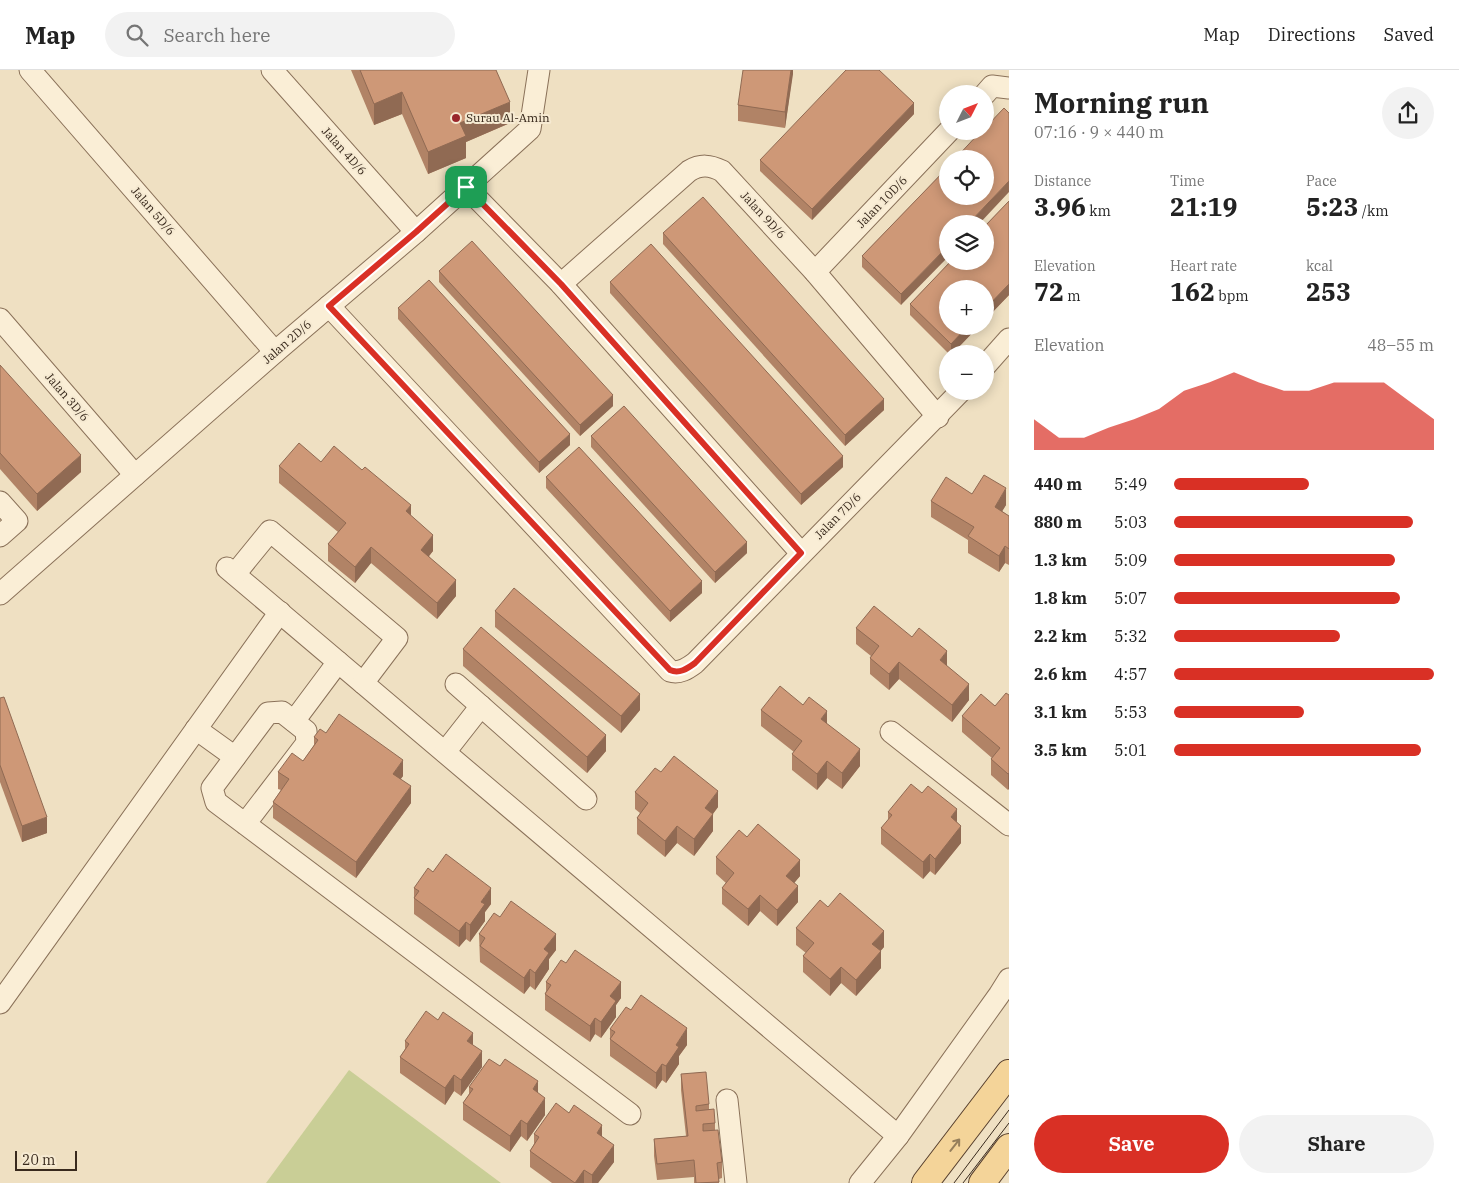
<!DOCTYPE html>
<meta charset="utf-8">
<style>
body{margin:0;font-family:"IBM Plex Serif",serif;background:#f2f2f2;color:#222;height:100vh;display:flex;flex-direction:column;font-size:19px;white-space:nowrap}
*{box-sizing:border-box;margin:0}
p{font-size:16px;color:#767676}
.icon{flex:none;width:28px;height:28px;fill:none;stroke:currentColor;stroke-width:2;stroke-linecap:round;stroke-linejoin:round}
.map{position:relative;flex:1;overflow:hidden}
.side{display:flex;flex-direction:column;background:#fff;width:450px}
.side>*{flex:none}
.needle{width:32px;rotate:48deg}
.tools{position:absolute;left:939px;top:15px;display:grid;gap:10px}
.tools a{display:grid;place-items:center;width:55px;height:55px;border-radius:50%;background:#fff;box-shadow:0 2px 12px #0003;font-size:25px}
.scale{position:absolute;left:15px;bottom:12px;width:62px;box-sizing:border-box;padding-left:5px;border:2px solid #392a1d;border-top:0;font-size:14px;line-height:18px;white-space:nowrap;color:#392a1d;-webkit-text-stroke:4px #f6ead2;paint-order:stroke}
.pin{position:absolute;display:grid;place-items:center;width:42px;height:42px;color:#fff;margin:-21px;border-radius:10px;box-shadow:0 2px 8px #0006}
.round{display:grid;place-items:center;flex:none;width:52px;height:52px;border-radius:26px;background:#f2f2f2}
.summary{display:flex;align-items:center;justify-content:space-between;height:85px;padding:0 25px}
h1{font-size:28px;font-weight:800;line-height:38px}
.stats{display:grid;grid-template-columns:repeat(3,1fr);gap:8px;height:85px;padding:5px 25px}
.stats div{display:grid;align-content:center}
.stats b{font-size:25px;font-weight:800}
.stats small{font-size:14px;font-weight:400}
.stats p{font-size:14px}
.chart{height:140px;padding:10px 25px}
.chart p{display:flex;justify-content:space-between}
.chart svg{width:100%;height:90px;margin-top:5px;fill:#d93025;opacity:.7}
.action{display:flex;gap:10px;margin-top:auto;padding:10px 25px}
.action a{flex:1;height:58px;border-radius:30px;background:#d93025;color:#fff;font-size:20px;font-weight:800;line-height:58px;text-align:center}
.action a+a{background:#f2f2f2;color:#222}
ul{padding:0 25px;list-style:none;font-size:16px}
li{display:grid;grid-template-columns:80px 60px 1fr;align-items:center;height:38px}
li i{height:12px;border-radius:6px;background:#d93025}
header{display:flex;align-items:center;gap:30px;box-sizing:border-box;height:70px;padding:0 25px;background:#fff;border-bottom:1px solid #e0e0e0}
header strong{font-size:24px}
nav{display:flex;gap:28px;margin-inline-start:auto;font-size:18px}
.search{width:350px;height:45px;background:#f2f2f2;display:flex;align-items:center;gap:12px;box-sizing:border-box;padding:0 18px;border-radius:28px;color:#767676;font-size:19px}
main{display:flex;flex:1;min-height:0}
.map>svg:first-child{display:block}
.green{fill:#c9ce96}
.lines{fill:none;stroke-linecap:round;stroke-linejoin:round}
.minor-casing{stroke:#8a7159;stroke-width:23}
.major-casing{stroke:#573f2d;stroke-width:28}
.minor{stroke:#faeed6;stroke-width:21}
.major{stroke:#f4d499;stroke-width:26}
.tram{stroke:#392a1d;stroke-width:1}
.wall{fill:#b18366}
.shaded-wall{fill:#906a53}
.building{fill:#ce9877;stroke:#906a53}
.oneway{stroke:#967f5b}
.route-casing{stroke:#fff;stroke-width:10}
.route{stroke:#d93025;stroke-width:6}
.poi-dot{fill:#9a272c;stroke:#f6ead2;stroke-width:2}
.labels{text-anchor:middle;stroke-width:4;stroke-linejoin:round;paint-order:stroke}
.poi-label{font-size:12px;fill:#392a1d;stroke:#f6ead2;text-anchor:start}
.street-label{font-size:12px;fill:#392a1d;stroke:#f6ead2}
</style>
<header>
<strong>Map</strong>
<div class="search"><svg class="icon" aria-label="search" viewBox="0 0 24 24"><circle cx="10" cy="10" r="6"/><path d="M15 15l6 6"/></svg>Search here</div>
<nav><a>Map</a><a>Directions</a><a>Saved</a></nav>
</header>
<main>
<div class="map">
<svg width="1009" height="1113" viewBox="0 0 1009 1113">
<rect width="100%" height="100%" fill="#efe0c2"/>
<polygon class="green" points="349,1000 501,1113 266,1113"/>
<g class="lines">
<g class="minor-casing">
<g id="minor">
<polyline points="30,0 275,282"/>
<polyline points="272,0 416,162"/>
<polyline points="985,24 992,16 1009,18"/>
<polyline points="466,117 561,214 801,483"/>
<polyline points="815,202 949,61"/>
<path d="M561,214L689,101C701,94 710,95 722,101L815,202L938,347"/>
<path d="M329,236L670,601C679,604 687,599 695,593L961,321"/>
<polyline points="0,249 135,405"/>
<polyline points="985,296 1009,269"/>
<polyline points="0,432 17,451 0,466"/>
<polyline points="227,498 898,1066"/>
<polyline points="235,504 270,461 397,568 363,613"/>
<polyline points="0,524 275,282 416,162 530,59 539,0"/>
<polyline points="456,614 586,729"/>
<polyline points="294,651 338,592"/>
<polyline points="196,659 235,687"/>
<polyline points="891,662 1009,755"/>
<polyline points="445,682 481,636"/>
<polyline points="245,754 307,673 306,661 282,642 268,643 212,718 216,732 630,1044"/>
<polyline points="0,933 280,542"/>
<polyline points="727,1030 736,1113"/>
<polyline points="860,1113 898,1066 999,925 1009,909"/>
</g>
</g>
<g class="major-casing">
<g id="major">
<polyline points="925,1113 1009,1003"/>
<polyline points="982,1113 1009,1077"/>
</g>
</g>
<use href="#minor" class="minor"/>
<use href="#major" class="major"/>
<g class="tram">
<polyline points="954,1113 1009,1040"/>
<polyline points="963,1113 1009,1053"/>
</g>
</g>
<g class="wall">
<polygon points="351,0 496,0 510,53 466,72 466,88 428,104 402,44 374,55"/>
<polygon points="793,0 785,58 738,51 738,35"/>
<polygon points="914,44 812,150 760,101 760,90"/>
<polygon points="948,97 901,235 862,197 862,186"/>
<polygon points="1009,131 1009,225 985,250 985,219 948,219 948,256 979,256 952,284 949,284 910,245 910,234 951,191 985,191 985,156"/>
<polygon points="663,163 884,340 845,376 663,174"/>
<polygon points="439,201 613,336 580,366 439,212"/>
<polygon points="610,212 843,397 801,435 610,223"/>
<polygon points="398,238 570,375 539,403 398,249"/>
<polygon points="0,295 81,402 37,441 0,399"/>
<polygon points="591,366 747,483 715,513 591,377"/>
<polygon points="321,392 411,446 433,481 429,486 456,526 437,549 371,493 355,513 328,491 328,474 338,462 279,413 279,396"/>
<polygon points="546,407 702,523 670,552 546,418"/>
<polygon points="972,424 1006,435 1002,441 1009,446 1009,495 1005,493 999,502 968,483 968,470 931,447 931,431"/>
<polygon points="495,541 640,640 621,663 495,557"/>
<polygon points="856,558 947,596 969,630 952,652 899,609 889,620 870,604 870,588 871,586 856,574"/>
<polygon points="463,579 606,681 587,703 463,596"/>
<polygon points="1009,625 1008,720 991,705 991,689 992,688 962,662 962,646 995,636"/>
<polygon points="0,628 47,763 22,772 0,712"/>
<polygon points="761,640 827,654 860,696 842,719 827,708 817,720 792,700 792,684 794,682 761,656"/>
<polygon points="326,663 403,706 400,709 411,733 356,808 273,748 273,732 281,720 278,719 278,702 303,691 314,675 314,667"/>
<polygon points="661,702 718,737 713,744 713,761 694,786 677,773 665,787 637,764 637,748 640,743 635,739 635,722"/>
<polygon points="888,742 957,752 961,773 935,805 930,801 923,809 881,774 881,758 888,750"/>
<polygon points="747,767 800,806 794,813 798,832 777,856 760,841 748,856 722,834 722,818 726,813 716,804 716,787"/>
<polygon points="433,802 491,834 485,842 485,851 470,872 466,869 459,877 414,844 414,818"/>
<polygon points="828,837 884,877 880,881 881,898 856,926 841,913 830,926 803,902 803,886 806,883 796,875 796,858"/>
<polygon points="500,847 556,880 549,889 549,899 535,920 530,916 524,924 480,892 479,864"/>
<polygon points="566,893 621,928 616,935 616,947 601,968 595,964 590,972 545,940 545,924 546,921 546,912"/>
<polygon points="610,959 687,975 679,986 679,994 666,1013 662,1010 656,1019 610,986"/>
<polygon points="405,971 473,975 482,997 461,1026 454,1021 445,1035 400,1003 400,987 405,979"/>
<polygon points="681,1004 709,1034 709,1039 715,1053 715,1060 722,1092 722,1108 719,1109 719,1113 694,1113 694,1107 657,1110 654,1086 654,1069 686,1066 681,1020"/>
<polygon points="469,1017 538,1023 545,1045 527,1071 521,1066 510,1082 463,1050 463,1033 469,1024"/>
<polygon points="534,1064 602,1067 614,1092 598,1113 552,1113 530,1097 530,1081 534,1074"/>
</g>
<g class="shaded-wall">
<polygon points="791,0 793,0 793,4 785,58 785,42"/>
<polygon points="402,22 402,44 374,55 374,34"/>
<polygon points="510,32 510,53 466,72 466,88 428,104 428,82 460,53"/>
<polygon points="914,33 914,44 812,150 812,139"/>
<polygon points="1009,111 1009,122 979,154 968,154"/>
<polygon points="948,176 948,187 901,235 901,224"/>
<polygon points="1009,214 1009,225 985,250 985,239"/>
<polygon points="968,256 979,256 952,284 951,284 951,274"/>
<polygon points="613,325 613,336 580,366 580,355"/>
<polygon points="884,329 884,340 845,376 845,365"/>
<polygon points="570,364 570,375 539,403 539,392"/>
<polygon points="81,385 81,402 37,441 37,424"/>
<polygon points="843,386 843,397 801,435 801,424"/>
<polygon points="1006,418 1006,435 995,453 995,437"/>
<polygon points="411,435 411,452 406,441"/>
<polygon points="433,465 433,481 421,496 421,480"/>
<polygon points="747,472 747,483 715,513 715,502"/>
<polygon points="1005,476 1005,493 999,502 999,486"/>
<polygon points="371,477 371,493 355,513 355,497"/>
<polygon points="456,510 456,526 437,549 437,533"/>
<polygon points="702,511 702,523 670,552 670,541"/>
<polygon points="947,581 947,598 940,590"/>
<polygon points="899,592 899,609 889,620 889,604"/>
<polygon points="969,614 969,630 952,652 952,635"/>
<polygon points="640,624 640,640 621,663 621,646"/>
<polygon points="827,641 827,657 821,649"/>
<polygon points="606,665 606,681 587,703 587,687"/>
<polygon points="860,679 860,696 842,719 842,703"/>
<polygon points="403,690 403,706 393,720 393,704"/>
<polygon points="827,691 827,708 817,720 817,704"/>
<polygon points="1009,703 1009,719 1008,720 1008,704"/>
<polygon points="411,716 411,733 356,808 356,792"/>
<polygon points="718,721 718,737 705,754 705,738"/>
<polygon points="957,739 957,756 951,747"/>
<polygon points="713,744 713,761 694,786 694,769"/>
<polygon points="47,747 47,763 22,772 22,756"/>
<polygon points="677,756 677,773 665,787 665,771"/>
<polygon points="961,756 961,773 935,805 935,789"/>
<polygon points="930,784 930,801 923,809 923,792"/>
<polygon points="800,790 800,806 786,823 786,806"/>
<polygon points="798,816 798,832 777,856 777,840"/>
<polygon points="491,818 491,834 485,842 485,851 470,872 470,855 481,832"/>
<polygon points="760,825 760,841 748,856 748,839"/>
<polygon points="466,852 466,869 459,877 459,861"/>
<polygon points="884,861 884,877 872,891 872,874"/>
<polygon points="556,864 556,880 549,889 549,899 535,920 535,903 544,879"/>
<polygon points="881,881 881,898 856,926 856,910"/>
<polygon points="841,897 841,913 830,926 830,909"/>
<polygon points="530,899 530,916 524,924 524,908"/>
<polygon points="621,912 621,928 616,935 616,947 601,968 601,952 610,926"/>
<polygon points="595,948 595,964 590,972 590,956"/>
<polygon points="687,958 687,975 679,986 679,994 666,1013 666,996 676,975"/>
<polygon points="473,963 473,979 467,971"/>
<polygon points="482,981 482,997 461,1026 461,1010"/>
<polygon points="662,994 662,1010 656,1019 656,1003"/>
<polygon points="454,1005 454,1021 445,1035 445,1018"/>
<polygon points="538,1011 538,1028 533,1019"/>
<polygon points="545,1028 545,1045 527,1071 527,1054"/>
<polygon points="521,1050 521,1066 510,1082 510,1066"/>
<polygon points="602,1055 602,1071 597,1063"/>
<polygon points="614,1075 614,1092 598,1113 592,1113 592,1105"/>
<polygon points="584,1100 584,1113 575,1113"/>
</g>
<g class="building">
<polygon points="360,0 496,0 510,32 460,53 466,66 428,82 402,22 374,34"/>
<polygon points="743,0 791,0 785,42 738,35"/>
<polygon points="846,0 879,0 914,33 812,139 760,90"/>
<polygon points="1004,38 1009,43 1009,111 968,154 948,154 948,176 901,224 862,186 948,97 948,126 985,126 985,89 955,89 981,61 985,61 985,58"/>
<polygon points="703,127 884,329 845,365 663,163"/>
<polygon points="1009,131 1009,214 985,239 985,219 948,219 948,256 968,256 951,274 910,234 951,191 985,191 985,156"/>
<polygon points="472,171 613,325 580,355 439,201"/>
<polygon points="651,174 843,386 801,424 610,212"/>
<polygon points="429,210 570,364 539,392 398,238"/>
<polygon points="0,295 81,385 37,424 0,383"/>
<polygon points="624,336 747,472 715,502 591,366"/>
<polygon points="299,373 321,392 334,376 362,400 365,397 411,435 406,441 433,465 421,480 456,510 437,533 371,477 355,497 328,474 346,453 279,396"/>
<polygon points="579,377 702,511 670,541 546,407"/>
<polygon points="984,405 1006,418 995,437 1009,446 1009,479 1005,476 999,486 968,466 974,457 931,431 946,407 972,424"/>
<polygon points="514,518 640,624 621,646 495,541"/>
<polygon points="874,536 912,567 919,558 947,581 940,590 969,614 952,635 899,592 889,604 870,588 879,576 856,558"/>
<polygon points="481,557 606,665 587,687 463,579"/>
<polygon points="780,616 803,635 809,627 827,641 821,649 860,679 842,703 827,691 817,704 792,684 802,671 761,640"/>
<polygon points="1006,623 1009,625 1009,703 1008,704 991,689 1000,678 962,646 981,624 995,636"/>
<polygon points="4,627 47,747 22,756 0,695 0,628"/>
<polygon points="339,644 403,690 393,704 411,716 356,792 273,732 289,709 278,702 292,683 303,691 318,670 314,667 320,659 326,663"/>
<polygon points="674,686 718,721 705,738 713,744 694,769 677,756 665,771 637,748 648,733 635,722 655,698 661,702"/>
<polygon points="911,714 922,723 928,716 957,739 951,747 961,756 935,789 930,784 923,792 881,758 892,745 888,742"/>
<polygon points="758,754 800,790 786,806 798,816 777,840 760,825 748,839 722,818 734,803 716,787 739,760 747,767"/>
<polygon points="446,784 491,818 481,832 485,834 470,855 466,852 459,861 414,828 419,821 414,818 428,798 433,802"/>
<polygon points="840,823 884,861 872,874 881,881 856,910 841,897 830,909 803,886 814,873 796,858 820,830 828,837"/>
<polygon points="511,831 556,864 544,879 549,883 535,903 530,899 524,908 480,876 485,868 479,864 494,843 500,847"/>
<polygon points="575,880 621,912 610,926 616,931 601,952 595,948 590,956 545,924 551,915 546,912 561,890 566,893"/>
<polygon points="641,925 687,958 676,975 679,977 666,996 662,994 656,1003 610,969 615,962 610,959 626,937 631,940"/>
<polygon points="426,941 438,950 443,942 473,963 467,971 482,981 461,1010 454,1005 445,1018 400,987 409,974 405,971"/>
<polygon points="489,989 500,996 505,989 538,1011 533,1019 545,1028 527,1054 521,1050 510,1066 463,1033 473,1019 469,1017"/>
<polygon points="706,1002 709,1034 696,1036 696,1041 714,1039 715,1053 703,1054 703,1061 718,1060 722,1092 717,1093 719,1112 696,1113 694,1090 657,1094 654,1069 688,1066 681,1004"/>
<polygon points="556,1033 569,1043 574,1035 602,1055 597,1063 614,1075 592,1105 584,1100 575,1113 530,1081 539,1067 534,1064"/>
</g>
<defs><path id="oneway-shaft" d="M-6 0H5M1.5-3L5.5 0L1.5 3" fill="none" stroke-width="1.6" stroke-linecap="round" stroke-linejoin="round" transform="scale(1.25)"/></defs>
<use class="oneway" href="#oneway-shaft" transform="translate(955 1075) rotate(-52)"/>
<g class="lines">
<g class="route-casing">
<path id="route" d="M466,117L561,214L801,483L695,593C687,599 679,604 670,600L329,236L416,162Z"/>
</g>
<use href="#route" class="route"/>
</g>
<circle class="poi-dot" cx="456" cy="48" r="5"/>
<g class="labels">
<g class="poi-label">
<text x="466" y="52">Surau Al-Amin</text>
</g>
<g class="street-label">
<text transform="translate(344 81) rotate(48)" y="4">Jalan 4D/6</text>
<text transform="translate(882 132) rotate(-46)" y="4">Jalan 10D/6</text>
<text transform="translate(153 141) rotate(49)" y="4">Jalan 5D/6</text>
<text transform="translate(763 145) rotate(47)" y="4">Jalan 9D/6</text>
<text transform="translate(287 272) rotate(-41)" y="4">Jalan 2D/6</text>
<text transform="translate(67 327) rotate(49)" y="4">Jalan 3D/6</text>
<text transform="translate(838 446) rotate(-45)" y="4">Jalan 7D/6</text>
</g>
</g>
</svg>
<div class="tools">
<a><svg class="needle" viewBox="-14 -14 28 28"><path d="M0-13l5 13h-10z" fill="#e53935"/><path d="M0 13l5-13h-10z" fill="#767676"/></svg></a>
<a><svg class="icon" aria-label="locate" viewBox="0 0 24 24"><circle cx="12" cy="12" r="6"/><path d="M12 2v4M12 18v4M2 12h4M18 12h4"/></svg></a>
<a><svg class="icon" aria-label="layers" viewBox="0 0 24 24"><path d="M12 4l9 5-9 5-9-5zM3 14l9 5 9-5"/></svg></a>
<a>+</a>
<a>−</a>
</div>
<div class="scale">20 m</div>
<div class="pin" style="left:466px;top:117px;background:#1e9e55"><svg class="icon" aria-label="arrive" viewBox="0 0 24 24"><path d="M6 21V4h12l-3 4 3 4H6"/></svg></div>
</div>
<section class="side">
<div class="summary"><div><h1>Morning run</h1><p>07:16 · 9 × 440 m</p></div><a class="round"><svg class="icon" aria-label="share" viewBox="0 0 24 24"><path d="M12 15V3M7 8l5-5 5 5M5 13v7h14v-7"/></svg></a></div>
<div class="stats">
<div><p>Distance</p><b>3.96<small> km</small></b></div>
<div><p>Time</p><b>21:19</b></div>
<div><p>Pace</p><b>5:23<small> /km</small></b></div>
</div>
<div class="stats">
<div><p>Elevation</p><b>72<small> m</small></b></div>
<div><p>Heart rate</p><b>162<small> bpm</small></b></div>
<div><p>kcal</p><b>253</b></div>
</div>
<div class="chart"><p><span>Elevation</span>48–55 m</p>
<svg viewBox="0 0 160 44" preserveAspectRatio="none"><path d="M0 44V29L10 38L20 38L30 33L40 29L50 24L60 15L70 11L80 6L90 11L100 15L110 15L120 11L130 11L140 11L150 20L160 29V44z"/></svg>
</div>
<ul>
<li><b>440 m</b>5:49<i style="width:52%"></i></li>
<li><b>880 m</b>5:03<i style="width:92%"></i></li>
<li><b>1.3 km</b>5:09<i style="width:85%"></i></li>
<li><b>1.8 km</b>5:07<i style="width:87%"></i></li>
<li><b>2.2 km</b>5:32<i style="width:64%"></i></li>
<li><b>2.6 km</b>4:57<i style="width:100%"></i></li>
<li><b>3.1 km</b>5:53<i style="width:50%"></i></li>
<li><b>3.5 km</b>5:01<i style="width:95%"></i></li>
</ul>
<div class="action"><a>Save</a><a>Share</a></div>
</section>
</main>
